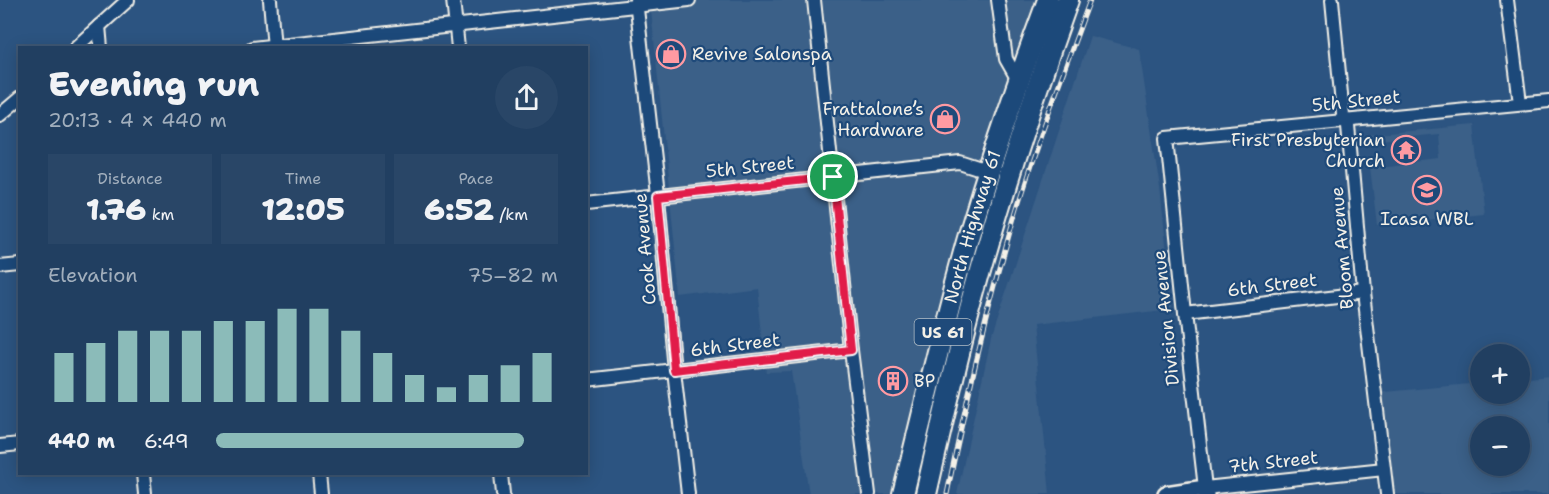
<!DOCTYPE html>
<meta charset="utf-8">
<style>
body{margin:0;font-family:"Shantell Sans",sans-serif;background:#294667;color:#f1f3f6;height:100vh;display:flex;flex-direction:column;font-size:22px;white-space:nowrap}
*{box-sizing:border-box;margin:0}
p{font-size:20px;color:#a2afbd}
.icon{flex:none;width:33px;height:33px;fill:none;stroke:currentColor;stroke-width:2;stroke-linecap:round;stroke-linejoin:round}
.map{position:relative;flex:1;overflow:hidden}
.drawer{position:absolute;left:18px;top:46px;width:570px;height:429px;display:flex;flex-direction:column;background:#213f61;border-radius:0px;box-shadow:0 3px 15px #0003,0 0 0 2px #3e5876}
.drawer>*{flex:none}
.tools{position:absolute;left:1470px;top:344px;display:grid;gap:12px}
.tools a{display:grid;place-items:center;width:60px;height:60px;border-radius:50%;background:#213f61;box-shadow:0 3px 15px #0003,0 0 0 2px #3e5876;font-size:30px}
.pin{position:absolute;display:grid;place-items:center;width:51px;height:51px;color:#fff;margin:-26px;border:3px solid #fff;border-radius:50%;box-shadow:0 2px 6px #0007}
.round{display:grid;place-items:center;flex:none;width:63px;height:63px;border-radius:32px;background:#294667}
.headline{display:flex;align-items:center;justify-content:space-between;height:102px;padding:0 30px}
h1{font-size:33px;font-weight:800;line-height:45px}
.metrics{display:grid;grid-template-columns:repeat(3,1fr);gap:9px;height:102px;padding:6px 30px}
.metrics div{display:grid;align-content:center;border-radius:0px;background:#294667;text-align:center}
.metrics b{font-size:30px;font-weight:800}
.metrics small{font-size:16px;font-weight:400}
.metrics p{font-size:16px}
.chart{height:168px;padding:12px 30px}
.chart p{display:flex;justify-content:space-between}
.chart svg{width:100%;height:108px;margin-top:6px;stroke:#8bbbb9;stroke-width:6}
ul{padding:0 30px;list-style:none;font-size:20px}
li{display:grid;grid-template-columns:96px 72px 1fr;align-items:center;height:45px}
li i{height:15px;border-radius:8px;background:#8bbbb9}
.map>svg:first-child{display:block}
.built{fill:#3b6088;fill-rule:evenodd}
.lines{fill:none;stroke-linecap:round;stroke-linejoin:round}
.minor-casing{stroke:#f4f1e8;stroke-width:16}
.tertiary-casing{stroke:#f4f1e8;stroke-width:20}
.primary-casing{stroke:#f4f1e8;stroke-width:24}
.minor{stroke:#1f4a7a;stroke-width:12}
.tertiary{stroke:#1f4a7a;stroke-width:15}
.primary{stroke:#1f4a7a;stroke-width:20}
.rail-casing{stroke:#f4f1e8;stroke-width:5}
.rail{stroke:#1f4a7a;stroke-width:3;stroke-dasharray:9;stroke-linecap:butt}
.route-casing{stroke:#fff;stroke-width:12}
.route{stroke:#e11d48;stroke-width:8}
.labels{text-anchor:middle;stroke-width:4.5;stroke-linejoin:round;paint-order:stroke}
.shield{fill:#1f4a7a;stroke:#b4bfc7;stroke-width:1.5}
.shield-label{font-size:16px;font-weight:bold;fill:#f4f1e8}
.poi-label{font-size:18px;fill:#f4f1e8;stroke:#1f4a7a;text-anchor:start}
.street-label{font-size:18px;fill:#f4f1e8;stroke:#1f4a7a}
</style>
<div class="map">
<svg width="1549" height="494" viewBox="0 0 1549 494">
<rect width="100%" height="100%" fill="#2c5481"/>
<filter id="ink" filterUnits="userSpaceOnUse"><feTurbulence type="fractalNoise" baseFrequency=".0167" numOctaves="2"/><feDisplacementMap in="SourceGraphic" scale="12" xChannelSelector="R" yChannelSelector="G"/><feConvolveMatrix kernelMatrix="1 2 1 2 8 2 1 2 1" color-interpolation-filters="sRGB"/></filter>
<g filter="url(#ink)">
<g class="built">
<polygon points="650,0 1045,0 981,152 895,494 809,494 791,371 766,372 757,287 680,297"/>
<polygon points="1090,36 1139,49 1160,189 1173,309 1033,325 1050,494 957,494 991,339"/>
<polygon points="1474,125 1484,214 1377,225 1370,167 1441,159 1439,134 1368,141 1367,135"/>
<path d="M1549,376V494H1385L1375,393L1480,383V393H1520V379ZM1480,426H1520V465H1480Z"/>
</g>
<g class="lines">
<g class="minor-casing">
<g id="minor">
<polyline points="270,0 274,48"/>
<polyline points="453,0 458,48"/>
<polyline points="636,0 657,186 674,370 688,494"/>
<polyline points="814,0 851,350 869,494"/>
<polyline points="998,0 1006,59 1018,80"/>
<polyline points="1332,0 1343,115 1348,126 1363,293 1387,494"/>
<polyline points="1507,0 1520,103"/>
<polyline points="99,26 101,48"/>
<polyline points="75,48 128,0"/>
<polyline points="252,48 689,0"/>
<polyline points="0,115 20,98"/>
<polyline points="586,204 960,163 988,172"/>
<polyline points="0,267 20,265"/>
<polyline points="1185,314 1363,293"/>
<polyline points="586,380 851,350"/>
<polyline points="0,446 20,444"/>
<polyline points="1384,469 1205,488 1185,314 1167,138 1549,101"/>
<polyline points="143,474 145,494"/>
<polyline points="319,474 321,494"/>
<polyline points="501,474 503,494"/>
</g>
</g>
<g class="tertiary-casing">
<polyline id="tertiary" points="1166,494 1205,488 1206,494"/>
</g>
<g class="primary-casing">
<g id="primary">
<path id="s1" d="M903,494C924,409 944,322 968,238C992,157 1019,78 1048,0"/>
<path d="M926,494C941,428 956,361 974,295C1001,195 1033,97 1068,0"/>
</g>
</g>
<use href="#minor" class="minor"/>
<use href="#tertiary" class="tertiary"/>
<use href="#primary" class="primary"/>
<g class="rail-casing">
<path id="rail" d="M947,494C964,411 983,328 1006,246C1029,162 1060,81 1090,0"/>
</g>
<use href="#rail" class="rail"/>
</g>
</g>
<g class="lines" filter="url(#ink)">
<g class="route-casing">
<polygon id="route" points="833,177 851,350 674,370 658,196"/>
</g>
<use href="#route" class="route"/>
</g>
<defs>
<g id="shop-ring" transform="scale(1.5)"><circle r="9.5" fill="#1f4a7a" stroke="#ff9aa2" stroke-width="1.5"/><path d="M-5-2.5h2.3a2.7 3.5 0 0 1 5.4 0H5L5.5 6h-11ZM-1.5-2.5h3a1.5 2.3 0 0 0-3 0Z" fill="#ff9aa2"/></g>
<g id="temple-ring" transform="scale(1.5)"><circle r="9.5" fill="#1f4a7a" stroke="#ff9aa2" stroke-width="1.5"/><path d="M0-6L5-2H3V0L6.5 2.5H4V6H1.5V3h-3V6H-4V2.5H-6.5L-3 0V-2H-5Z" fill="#ff9aa2"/></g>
<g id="school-ring" transform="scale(1.5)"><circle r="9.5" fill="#1f4a7a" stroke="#ff9aa2" stroke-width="1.5"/><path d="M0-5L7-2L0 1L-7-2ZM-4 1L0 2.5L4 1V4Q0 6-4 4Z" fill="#ff9aa2"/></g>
<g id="building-ring" transform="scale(1.5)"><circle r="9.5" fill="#1f4a7a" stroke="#ff9aa2" stroke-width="1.5"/><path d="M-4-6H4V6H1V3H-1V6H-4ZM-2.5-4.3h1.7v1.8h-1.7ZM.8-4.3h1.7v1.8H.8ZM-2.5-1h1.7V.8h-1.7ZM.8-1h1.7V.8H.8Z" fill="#ff9aa2"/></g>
</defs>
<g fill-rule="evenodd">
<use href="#shop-ring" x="671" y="54"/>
<use href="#shop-ring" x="945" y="119"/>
<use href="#temple-ring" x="1406" y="150"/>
<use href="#school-ring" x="1427" y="190"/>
<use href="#building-ring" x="893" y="381"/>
</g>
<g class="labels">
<rect class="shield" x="914.5" y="319" width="57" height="26" rx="4.5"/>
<g class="shield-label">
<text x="943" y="338">US 61</text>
</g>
<g class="poi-label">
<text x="692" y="60">Revive Salonspa</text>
<text x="924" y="115" text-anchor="end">Frattalone’s<tspan x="924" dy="21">Hardware</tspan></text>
<text x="1385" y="146" text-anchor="end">First Presbyterian<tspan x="1385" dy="21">Church</tspan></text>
<text x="1427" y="225" text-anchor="middle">Icasa WBL</text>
<text x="914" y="387">BP</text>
</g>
<g class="street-label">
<text transform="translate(1356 101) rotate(-6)" y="6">5th Street</text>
<text transform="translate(750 167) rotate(-6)" y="6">5th Street</text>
<text dy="6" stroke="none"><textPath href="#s1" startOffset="276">North Highway 61</textPath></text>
<text transform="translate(1342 248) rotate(-95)" y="6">Bloom Avenue</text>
<text transform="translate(645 249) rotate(-95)" y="6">Cook Avenue</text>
<text transform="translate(1272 285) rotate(-7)" y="6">6th Street</text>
<text transform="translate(1166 318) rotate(-96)" y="6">Division Avenue</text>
<text transform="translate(735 345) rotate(-7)" y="6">6th Street</text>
<text transform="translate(1273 462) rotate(-6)" y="6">7th Street</text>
</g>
</g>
</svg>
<div class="tools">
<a>+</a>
<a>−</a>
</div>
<div class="pin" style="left:833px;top:177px;background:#1e9e55"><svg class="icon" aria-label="arrive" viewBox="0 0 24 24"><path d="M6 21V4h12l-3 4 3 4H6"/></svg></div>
<section class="drawer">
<div class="headline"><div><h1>Evening run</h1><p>20:13 · 4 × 440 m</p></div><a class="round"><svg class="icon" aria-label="share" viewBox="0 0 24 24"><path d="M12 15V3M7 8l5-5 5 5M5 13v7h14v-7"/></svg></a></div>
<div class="metrics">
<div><p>Distance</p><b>1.76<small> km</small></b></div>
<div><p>Time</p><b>12:05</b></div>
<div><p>Pace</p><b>6:52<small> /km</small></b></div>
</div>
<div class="chart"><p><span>Elevation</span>75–82 m</p>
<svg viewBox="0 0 160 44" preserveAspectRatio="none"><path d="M5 44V24M15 44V20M25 44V15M35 44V15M45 44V15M55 44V11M65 44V11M75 44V6M85 44V6M95 44V15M105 44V24M115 44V33M125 44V38M135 44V33M145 44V29M155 44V24"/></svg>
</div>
<ul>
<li><b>440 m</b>6:49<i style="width:90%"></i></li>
</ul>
</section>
</div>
